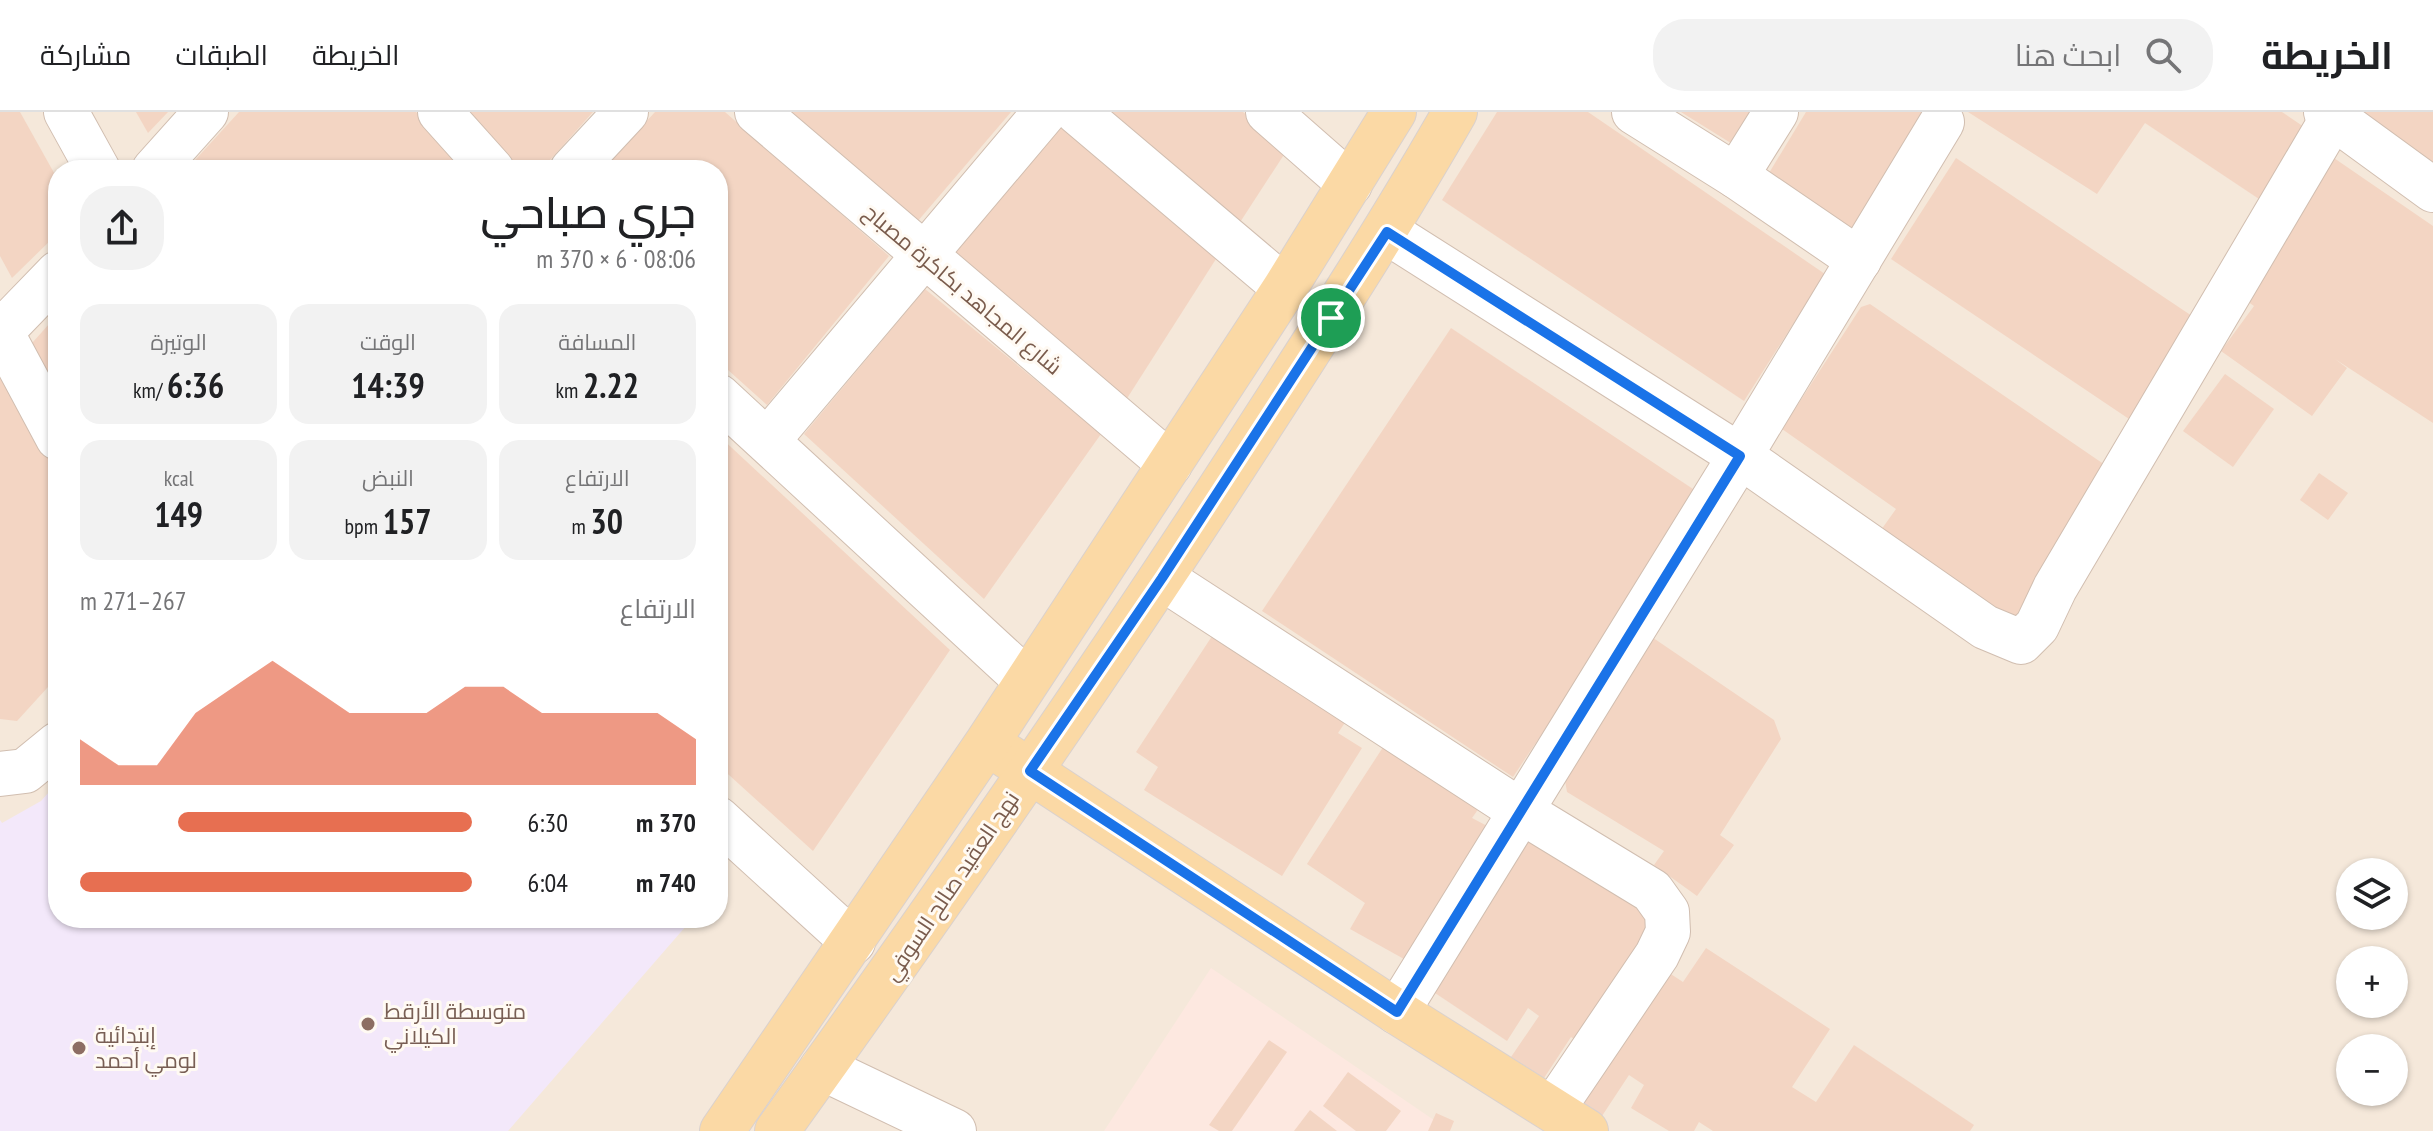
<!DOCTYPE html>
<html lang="ar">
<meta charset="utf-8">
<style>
body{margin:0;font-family:"PT Sans Narrow",Cairo,sans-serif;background:#f2f2f2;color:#202124;direction:rtl;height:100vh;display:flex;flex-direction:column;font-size:30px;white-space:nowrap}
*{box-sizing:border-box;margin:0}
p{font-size:26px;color:#757577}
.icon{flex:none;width:44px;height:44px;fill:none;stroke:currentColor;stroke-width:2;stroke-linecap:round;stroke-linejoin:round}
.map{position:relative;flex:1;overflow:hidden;direction:ltr}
.details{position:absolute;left:48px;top:48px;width:680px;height:768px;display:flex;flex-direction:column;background:#fff;border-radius:32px;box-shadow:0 2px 6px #0004;direction:rtl}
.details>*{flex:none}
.buttons{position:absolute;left:2336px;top:746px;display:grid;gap:16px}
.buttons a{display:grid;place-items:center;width:72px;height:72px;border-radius:50%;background:#fff;box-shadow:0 2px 6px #0004;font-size:40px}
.pin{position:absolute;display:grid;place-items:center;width:68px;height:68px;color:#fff;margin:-34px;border:4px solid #fff;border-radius:50%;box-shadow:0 2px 8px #0007}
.round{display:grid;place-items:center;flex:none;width:84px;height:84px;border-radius:32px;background:#f2f2f2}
.headline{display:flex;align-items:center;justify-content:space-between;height:136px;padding:0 32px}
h1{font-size:44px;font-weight:600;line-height:60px}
.figures{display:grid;grid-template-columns:repeat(3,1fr);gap:12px;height:136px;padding:8px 32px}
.figures div{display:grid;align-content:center;border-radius:20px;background:#f2f2f2;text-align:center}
.figures b{font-size:34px;font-weight:600}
.figures small{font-size:22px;font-weight:400}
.figures p{font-size:22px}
.chart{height:224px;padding:16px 32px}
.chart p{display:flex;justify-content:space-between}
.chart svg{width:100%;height:144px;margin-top:8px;fill:#e76f51;opacity:.7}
ul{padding:0 32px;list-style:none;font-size:26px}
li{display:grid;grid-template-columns:128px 96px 1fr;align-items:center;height:60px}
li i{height:20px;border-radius:10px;background:#e76f51}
header{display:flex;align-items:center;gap:48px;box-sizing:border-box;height:112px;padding:0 40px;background:#fff;border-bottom:2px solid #e0e0e0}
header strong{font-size:38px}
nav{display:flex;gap:44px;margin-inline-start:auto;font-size:28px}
.search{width:560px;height:72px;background:#f2f2f2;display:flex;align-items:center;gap:20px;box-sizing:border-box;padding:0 28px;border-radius:32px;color:#757577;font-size:30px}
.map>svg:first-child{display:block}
.residential{fill:#f5e8da;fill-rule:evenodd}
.commercial{fill:#fde8e0}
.education{fill:#f3e8fa}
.building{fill:#f3d5c3}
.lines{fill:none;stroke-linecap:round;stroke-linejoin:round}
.minor-casing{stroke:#d1beb0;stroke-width:46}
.major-casing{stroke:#dad1cd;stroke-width:46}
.minor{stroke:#fff;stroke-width:44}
.major{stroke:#fbd9a5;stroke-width:44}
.route-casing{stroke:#fff;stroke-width:16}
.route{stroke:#1a73e8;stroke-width:10}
.education-dot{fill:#8d6e63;stroke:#fffaf3;stroke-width:3}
.labels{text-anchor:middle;stroke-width:6;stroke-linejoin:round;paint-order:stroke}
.street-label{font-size:22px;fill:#7a5c4d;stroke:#fffaf3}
.education-label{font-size:22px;fill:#785e54;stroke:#fffaf3;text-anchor:start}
</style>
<header>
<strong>الخريطة</strong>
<div class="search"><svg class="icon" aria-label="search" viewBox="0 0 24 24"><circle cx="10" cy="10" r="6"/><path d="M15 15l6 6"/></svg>ابحث هنا</div>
<nav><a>الخريطة</a><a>الطبقات</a><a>مشاركة</a></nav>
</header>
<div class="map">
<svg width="2433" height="1019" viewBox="0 0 2433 1019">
<rect width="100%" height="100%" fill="#fdf6ec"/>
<path class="residential" d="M0,0H2433V1019H0ZM58,58H718V806H58ZM2350,760H2394V804H2350ZM2350,848H2394V892H2350ZM2350,936H2394V980H2350Z"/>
<polygon class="commercial" points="1211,856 1450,1019 1104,1019"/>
<polygon class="education" points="58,670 58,806 693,806 508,1019 0,1019 0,708 2,711 41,689"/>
<g class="building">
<polygon points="0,0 20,0 58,68 58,121 12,166 0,144"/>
<polygon points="136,0 168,0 148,21"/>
<polygon points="239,0 416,0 467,58 186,58"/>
<polygon points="464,0 593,0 541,58 518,58"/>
<polygon points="655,0 725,0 889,144 767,293 718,249 718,58 602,58"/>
<polygon points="788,0 1011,0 917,110"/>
<polygon points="1099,0 1243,0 1287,38 1235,118"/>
<polygon points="1497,0 1588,0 1825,162 1744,289 1442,88"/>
<polygon points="1681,0 1754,0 1734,33"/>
<polygon points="1806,0 1924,0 1853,117 1769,61"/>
<polygon points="1968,0 2282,0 2310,19 2265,91 2145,11 2097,82"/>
<polygon points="2361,0 2433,0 2433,59"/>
<polygon points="1063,13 1216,147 1126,288 954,142"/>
<polygon points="2331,44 2433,114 2433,311 2335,247 2347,256 2312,304 2221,239 2254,194 2244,187"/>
<polygon points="1956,46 2201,210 2135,311 1891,147"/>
<polygon points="925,177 1101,322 984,487 804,322"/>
<polygon points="1870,192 2108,355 2015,525 1876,425 1896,397 1782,317 1861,195"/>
<polygon points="58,202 58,287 25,239"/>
<polygon points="1451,216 1702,383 1513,665 1262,499"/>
<polygon points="2225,262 2274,297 2233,355 2183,319"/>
<polygon points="4,264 58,363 58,564 17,609 0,607 0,266"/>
<polygon points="718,323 950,538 813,739 718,653"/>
<polygon points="2319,361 2348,381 2328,408 2300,388"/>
<polygon points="1218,515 1350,603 1338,621 1362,636 1282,764 1144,678 1158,655 1136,640"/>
<polygon points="1643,519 1774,608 1781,627 1720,723 1734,733 1697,784 1654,753 1664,739 1567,680 1562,651"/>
<polygon points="1389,626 1484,689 1472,706 1491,716 1413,852 1350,817 1365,791 1307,752"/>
<polygon points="1523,715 1673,813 1590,937 1571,925 1544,966 1511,945 1539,904 1528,896 1507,929 1429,877"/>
<polygon points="1706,836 1830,917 1792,975 1816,990 1854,933 1974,1013 1970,1019 1713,1019 1699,1010 1694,1019 1669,1019 1631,996 1644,973 1629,963 1602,1004 1571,984 1657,853 1683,870"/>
<polygon points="1269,928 1287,940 1232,1019 1219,1019 1209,1013"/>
<polygon points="1348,960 1401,999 1386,1019 1356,1019 1323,994"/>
<polygon points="1310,998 1337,1019 1294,1019"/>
<polygon points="1436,1001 1454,1009 1450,1019 1428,1019"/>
</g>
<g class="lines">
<g class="minor-casing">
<g id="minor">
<polyline points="66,0 98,58"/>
<polyline points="440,0 492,58"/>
<polyline points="757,0 1170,352"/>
<polyline points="1077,0 1285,176"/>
<polyline points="1268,0 1350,72"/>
<polyline points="1634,0 1736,64 1859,148"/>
<polyline points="2326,0 2433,78"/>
<polyline points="1942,10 1740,344 1985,515 2021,530 2037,514 2055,476 2336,0"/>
<polyline points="154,58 206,0"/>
<polyline points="572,58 626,0"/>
<polyline points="1736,64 1776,0"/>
<polyline points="1387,120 1740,344 1397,900"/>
<polyline points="0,218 58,326"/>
<polyline points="0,221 58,161"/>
<polyline points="718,284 1026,568"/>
<polyline points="768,328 1045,0"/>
<polyline points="1162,466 1519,698 1652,779 1667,800 1668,820 1657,843 1553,997"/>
<polyline points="0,662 25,659 58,632"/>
<polyline points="718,707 853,830"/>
<polyline points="822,956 954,1019"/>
</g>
</g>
<g class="major-casing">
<g id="major">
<polyline points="1004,642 1397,900 1586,1019"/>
<polyline points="722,1019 987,631 1285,176 1394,0"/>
<path d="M777,1019C935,799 1090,577 1237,350C1312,234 1387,119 1455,0"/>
</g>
</g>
<use href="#minor" class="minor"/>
<use href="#major" class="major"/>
</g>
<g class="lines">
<g class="route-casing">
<polygon id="route" points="1387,120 1740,344 1397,900 1030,659 1162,466"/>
</g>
<use href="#route" class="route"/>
</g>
<g class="education-dot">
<circle cx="368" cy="912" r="8"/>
<circle cx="79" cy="936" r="8"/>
</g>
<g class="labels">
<g class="street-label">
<text transform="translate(963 177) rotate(40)" y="8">شارع المجاهد بكاكرة مصباح</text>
<text transform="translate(951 774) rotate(-56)" y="8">نهج العقيد صالح السوفي</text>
</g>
<g class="education-label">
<text x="384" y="907">متوسطة الأرقط<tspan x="384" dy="25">الكيلاني</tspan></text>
<text x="95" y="931">إبتدائية<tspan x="95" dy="25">لومي أحمد</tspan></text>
</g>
</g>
</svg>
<div class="buttons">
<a><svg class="icon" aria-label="layers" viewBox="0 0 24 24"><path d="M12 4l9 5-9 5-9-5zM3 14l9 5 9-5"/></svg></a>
<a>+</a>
<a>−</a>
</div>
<div class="pin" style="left:1331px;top:206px;background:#1e9e55"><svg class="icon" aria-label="arrive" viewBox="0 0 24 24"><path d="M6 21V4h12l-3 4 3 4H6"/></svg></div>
<section class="details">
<div class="headline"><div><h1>جري صباحي</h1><p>08:06 · 6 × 370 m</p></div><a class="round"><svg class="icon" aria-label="share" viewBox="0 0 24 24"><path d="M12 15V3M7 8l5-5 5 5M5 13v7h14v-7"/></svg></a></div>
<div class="figures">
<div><p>المسافة</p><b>2.22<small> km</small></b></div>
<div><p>الوقت</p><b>14:39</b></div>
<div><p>الوتيرة</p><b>6:36<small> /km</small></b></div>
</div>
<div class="figures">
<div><p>الارتفاع</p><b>30<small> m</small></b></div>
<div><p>النبض</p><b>157<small> bpm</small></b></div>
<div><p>kcal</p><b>149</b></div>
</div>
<div class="chart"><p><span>الارتفاع</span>267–271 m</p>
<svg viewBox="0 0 160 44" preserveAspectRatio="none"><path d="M0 44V30L10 38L20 38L30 22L40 14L50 6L60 14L70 22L80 22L90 22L100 14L110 14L120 22L130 22L140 22L150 22L160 30V44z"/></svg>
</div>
<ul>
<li><b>370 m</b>6:30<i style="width:75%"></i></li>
<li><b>740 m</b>6:04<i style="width:100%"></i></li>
</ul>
</section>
</div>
